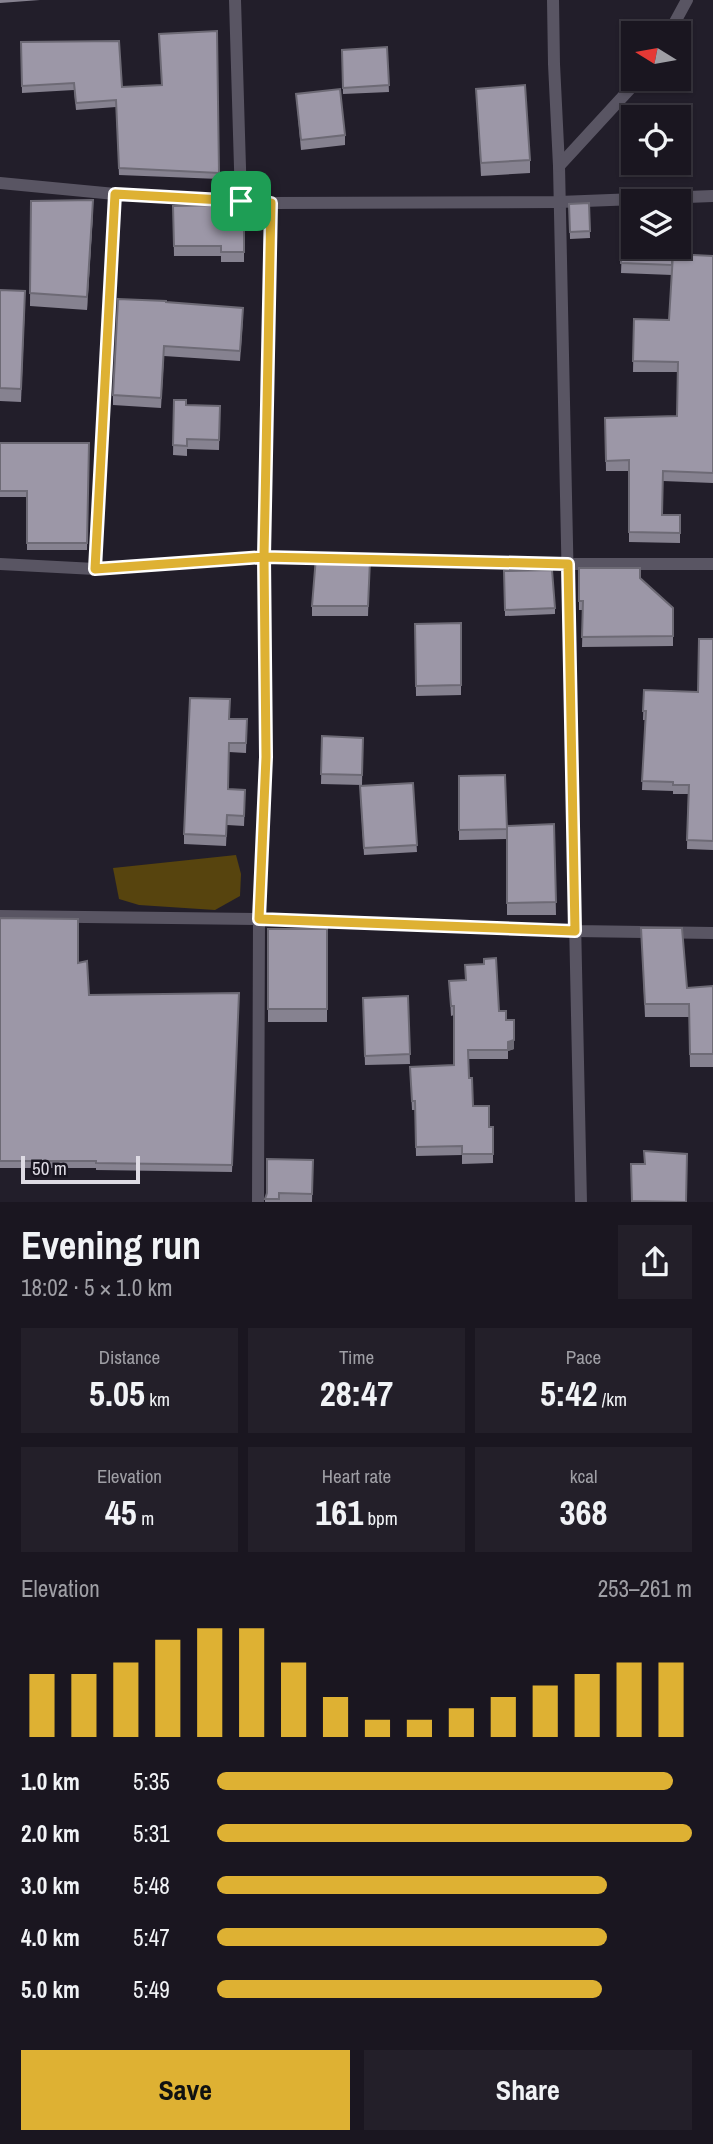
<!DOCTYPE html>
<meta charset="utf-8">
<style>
body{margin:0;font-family:"Archivo Narrow",sans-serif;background:#231f29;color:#f1f3f6;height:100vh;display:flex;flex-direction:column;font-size:26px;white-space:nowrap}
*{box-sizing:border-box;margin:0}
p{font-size:23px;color:#9f9fa5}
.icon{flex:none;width:38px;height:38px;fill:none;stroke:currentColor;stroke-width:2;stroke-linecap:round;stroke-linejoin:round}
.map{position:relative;height:1202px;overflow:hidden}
.panel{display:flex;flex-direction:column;background:#1a1620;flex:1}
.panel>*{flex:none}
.needle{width:46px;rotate:281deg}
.buttons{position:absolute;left:621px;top:21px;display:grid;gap:14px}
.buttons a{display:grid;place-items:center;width:70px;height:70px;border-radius:0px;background:#1a1620;box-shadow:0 2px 5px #0004,0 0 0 2px #38353e;font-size:35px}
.scale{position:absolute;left:21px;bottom:18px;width:119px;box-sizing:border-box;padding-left:7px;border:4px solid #dedbe4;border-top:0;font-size:19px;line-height:24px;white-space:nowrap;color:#dedbe4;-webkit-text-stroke:5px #181520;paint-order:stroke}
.pin{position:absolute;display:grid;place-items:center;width:60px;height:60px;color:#fff;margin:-30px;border-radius:14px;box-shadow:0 4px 10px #0006}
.round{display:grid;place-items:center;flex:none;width:74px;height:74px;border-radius:0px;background:#231f29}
.head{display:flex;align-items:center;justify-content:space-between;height:119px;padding:0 21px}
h1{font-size:38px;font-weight:700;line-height:52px}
.figures{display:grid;grid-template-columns:repeat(3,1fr);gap:10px;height:119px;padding:7px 21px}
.figures div{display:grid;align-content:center;border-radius:0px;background:#231f29;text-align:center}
.figures b{font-size:35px;font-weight:700}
.figures small{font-size:19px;font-weight:400}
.figures p{font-size:19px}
.chart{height:196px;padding:14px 21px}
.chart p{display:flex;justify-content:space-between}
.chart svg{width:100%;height:126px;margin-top:7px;stroke:#deb133;stroke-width:6}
.action{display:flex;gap:14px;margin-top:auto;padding:14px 21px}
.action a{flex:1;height:80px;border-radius:0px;background:#deb133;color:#111;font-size:28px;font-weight:700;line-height:80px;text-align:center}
.action a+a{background:#231f29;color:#f1f3f6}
ul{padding:0 21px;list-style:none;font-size:23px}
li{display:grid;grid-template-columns:112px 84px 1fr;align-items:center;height:52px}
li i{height:18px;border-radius:9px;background:#deb133}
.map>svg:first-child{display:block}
.water{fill:#57440e}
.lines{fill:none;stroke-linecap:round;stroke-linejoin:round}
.minor{stroke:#595563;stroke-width:12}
.wall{fill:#868290}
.shaded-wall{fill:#6d6a75}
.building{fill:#9c97a7;stroke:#6d6a75;stroke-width:2}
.route-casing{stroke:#fff;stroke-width:14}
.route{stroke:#deb133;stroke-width:9}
</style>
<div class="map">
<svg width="713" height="1203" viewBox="0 0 713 1203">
<rect width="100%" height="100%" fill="#221e2a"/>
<polygon class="water" points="236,855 241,874 240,896 215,910 139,905 119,899 113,868"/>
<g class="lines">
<g class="minor">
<polyline points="235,0 241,201"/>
<polyline points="553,0 554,64 559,166 581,1203"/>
<polyline points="669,33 687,0"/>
<polyline points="559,166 639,79"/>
<polyline points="0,183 115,194 271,203 559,202 713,196"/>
<polyline points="0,564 95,569 264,557 568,564 713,564"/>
<polyline points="95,569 115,194"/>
<polyline points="0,916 259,919 575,931 713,933"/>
<polyline points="258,1203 259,919 266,757 264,557 271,203"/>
</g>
</g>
<g class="wall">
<polygon points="0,0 40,0 0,3"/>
<polygon points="217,31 219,179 119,175 116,107 76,110 74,90 22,93 21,42 122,87 161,85"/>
<polygon points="387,47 389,92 343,94 342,50"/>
<polygon points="476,89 530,160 530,173 481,176"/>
<polygon points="296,94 345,135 345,145 301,150"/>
<polygon points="244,200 244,262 221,262 221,256 174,256 173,206 222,205"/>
<polygon points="31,201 93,213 87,310 30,306"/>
<polygon points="589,203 590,238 570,239 569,204"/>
<polygon points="623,220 673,247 672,271 713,256 713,483 663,481 662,515 680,515 680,543 629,542 629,471 606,471 605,418 677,416 678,372 633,372 634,319 669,320 672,275 621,273"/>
<polygon points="0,290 25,304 21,402 0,401"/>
<polygon points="166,302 243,318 240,361 164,356 161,408 113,405 113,395"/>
<polygon points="174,400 186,405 220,406 219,450 187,449 187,456 173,455"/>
<polygon points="0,443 89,443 87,550 27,550 27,497 0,497"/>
<polygon points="370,560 368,616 312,616 312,606"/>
<polygon points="579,568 640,578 673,608 673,646 582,647 583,610 579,610"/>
<polygon points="504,571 555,608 555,614 505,616"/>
<polygon points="461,623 461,695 416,696 415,624"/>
<polygon points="713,639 713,850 687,849 688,794 673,794 673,791 642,790 645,720 643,720 644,690 698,692"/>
<polygon points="230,719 247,719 246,753 229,752 228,789 245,800 244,826 227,825 226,846 184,844 184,834"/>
<polygon points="322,736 363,738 362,785 321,784"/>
<polygon points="459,776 507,829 554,824 556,915 507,915 507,839 459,840"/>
<polygon points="413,783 417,852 364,855 360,793"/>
<polygon points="0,918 78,963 89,995 239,993 232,1172 96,1170 96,1168 0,1168"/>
<polygon points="641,928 687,988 713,986 713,1067 690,1067 689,1017 645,1017"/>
<rect x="268" y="929" width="59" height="93"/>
<polygon points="449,981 499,1011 506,1020 514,1020 514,1049 508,1051 508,1059 468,1059 469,1078 473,1106 489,1127 493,1127 493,1163 462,1164 462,1155 416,1156 415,1110 412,1110 410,1067 454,1065 454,1015 451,1016"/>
<polygon points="408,996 410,1064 365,1065 363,1008"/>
<polygon points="644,1151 687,1154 686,1202 632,1202 631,1164 644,1164"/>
<polygon points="313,1160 312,1202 265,1202 265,1199"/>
</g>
<g class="shaded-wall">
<polygon points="93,200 93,213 87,310 87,297"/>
<polygon points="514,1040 514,1049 508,1051 508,1042"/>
</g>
<g class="building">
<polygon points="217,31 219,173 119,168 116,100 76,103 74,83 22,86 21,42 119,41 122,87 162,85 159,34"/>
<polygon points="387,47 389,85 343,88 342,50"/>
<polygon points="525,85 530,160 481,163 476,89"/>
<polygon points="340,89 345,135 301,140 296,94"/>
<polygon points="93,200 87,297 30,293 31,201"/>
<polygon points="222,200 244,200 244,252 221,252 221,246 174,246 173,206 222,205"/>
<polygon points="589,203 590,231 570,232 569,204"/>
<polygon points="623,220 634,221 634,247 672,247 672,265 621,263"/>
<polygon points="673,254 713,256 713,473 663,471 662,515 680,515 680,533 629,532 629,460 606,461 605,418 677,416 678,362 633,361 634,319 669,320"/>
<polygon points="0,290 25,291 21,389 0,388"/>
<polygon points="118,299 166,301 166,302 243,308 240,351 164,346 161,398 113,395"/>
<polygon points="174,400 186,400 186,405 220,406 219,440 187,439 187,446 173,445"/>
<polygon points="0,443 89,443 87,543 27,543 27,491 0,491"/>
<polygon points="316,557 370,560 368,606 312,606"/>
<polygon points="579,568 640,568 640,578 673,608 673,636 582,637 583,601 579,601"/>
<polygon points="552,570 555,608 505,610 504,571"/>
<polygon points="461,623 461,685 416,686 415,624"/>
<polygon points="699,639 713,639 713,841 687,840 689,785 673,785 673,782 642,781 646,711 643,711 644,690 698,692"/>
<polygon points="190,698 230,699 229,719 247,719 246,743 229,743 228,789 245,790 244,816 227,815 226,836 184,834"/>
<polygon points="322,736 363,738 362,775 321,774"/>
<polygon points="505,775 507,829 459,830 459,776"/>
<polygon points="413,783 417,845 364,848 360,786"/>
<polygon points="554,824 556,902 507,903 507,826"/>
<polygon points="0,918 78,919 78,963 87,961 89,995 239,993 232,1165 96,1163 96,1161 0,1161"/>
<polygon points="641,928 682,928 687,988 713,986 713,1054 690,1054 689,1004 645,1004"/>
<rect x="268" y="929" width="59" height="80"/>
<polygon points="496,958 499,1011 506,1011 506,1020 514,1020 514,1040 508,1042 508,1050 468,1050 469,1078 472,1078 473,1106 489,1106 489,1127 493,1127 493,1154 462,1154 462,1146 416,1147 415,1101 412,1101 410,1067 454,1065 454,1006 451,1006 449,981 466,980 465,965 484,964 484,959"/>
<polygon points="408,996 410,1054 365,1056 363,998"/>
<polygon points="644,1151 687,1154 686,1202 632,1201 631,1164 645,1164"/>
<polygon points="267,1159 313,1160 312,1194 279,1193 279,1199 265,1199 267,1193"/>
</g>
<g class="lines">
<g class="route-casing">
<polyline id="route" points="241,201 115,194 95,569 264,557 266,757 259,919 575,931 568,564 264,557 271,203 241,201"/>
</g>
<use href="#route" class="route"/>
</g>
</svg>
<div class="buttons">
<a><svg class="needle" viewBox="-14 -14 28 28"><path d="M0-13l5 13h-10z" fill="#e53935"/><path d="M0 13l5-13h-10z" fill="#9f9fa5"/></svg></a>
<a><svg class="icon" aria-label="locate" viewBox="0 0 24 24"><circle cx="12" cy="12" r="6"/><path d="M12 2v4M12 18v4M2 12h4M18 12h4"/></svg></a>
<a><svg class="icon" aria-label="layers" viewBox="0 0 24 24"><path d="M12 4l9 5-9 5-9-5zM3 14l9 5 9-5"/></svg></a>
</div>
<div class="scale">50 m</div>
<div class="pin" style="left:241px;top:201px;background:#1e9e55"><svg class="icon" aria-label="arrive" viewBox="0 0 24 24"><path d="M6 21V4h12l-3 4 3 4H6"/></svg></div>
</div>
<section class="panel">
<div class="head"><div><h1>Evening run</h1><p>18:02 · 5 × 1.0 km</p></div><a class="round"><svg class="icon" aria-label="share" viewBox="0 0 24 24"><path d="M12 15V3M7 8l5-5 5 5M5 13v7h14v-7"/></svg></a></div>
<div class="figures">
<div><p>Distance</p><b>5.05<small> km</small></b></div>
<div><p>Time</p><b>28:47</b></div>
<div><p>Pace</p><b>5:42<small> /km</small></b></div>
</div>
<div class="figures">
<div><p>Elevation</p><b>45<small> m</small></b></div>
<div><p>Heart rate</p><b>161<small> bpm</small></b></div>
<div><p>kcal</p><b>368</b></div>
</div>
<div class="chart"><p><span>Elevation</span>253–261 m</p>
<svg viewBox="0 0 160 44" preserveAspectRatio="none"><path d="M5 44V22M15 44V22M25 44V18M35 44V10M45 44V6M55 44V6M65 44V18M75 44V30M85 44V38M95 44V38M105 44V34M115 44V30M125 44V26M135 44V22M145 44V18M155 44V18"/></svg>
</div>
<ul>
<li><b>1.0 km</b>5:35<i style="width:96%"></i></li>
<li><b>2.0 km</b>5:31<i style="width:100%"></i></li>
<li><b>3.0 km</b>5:48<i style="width:82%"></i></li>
<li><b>4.0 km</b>5:47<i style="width:82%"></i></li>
<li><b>5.0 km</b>5:49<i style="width:81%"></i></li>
</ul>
<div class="action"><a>Save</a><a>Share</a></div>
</section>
